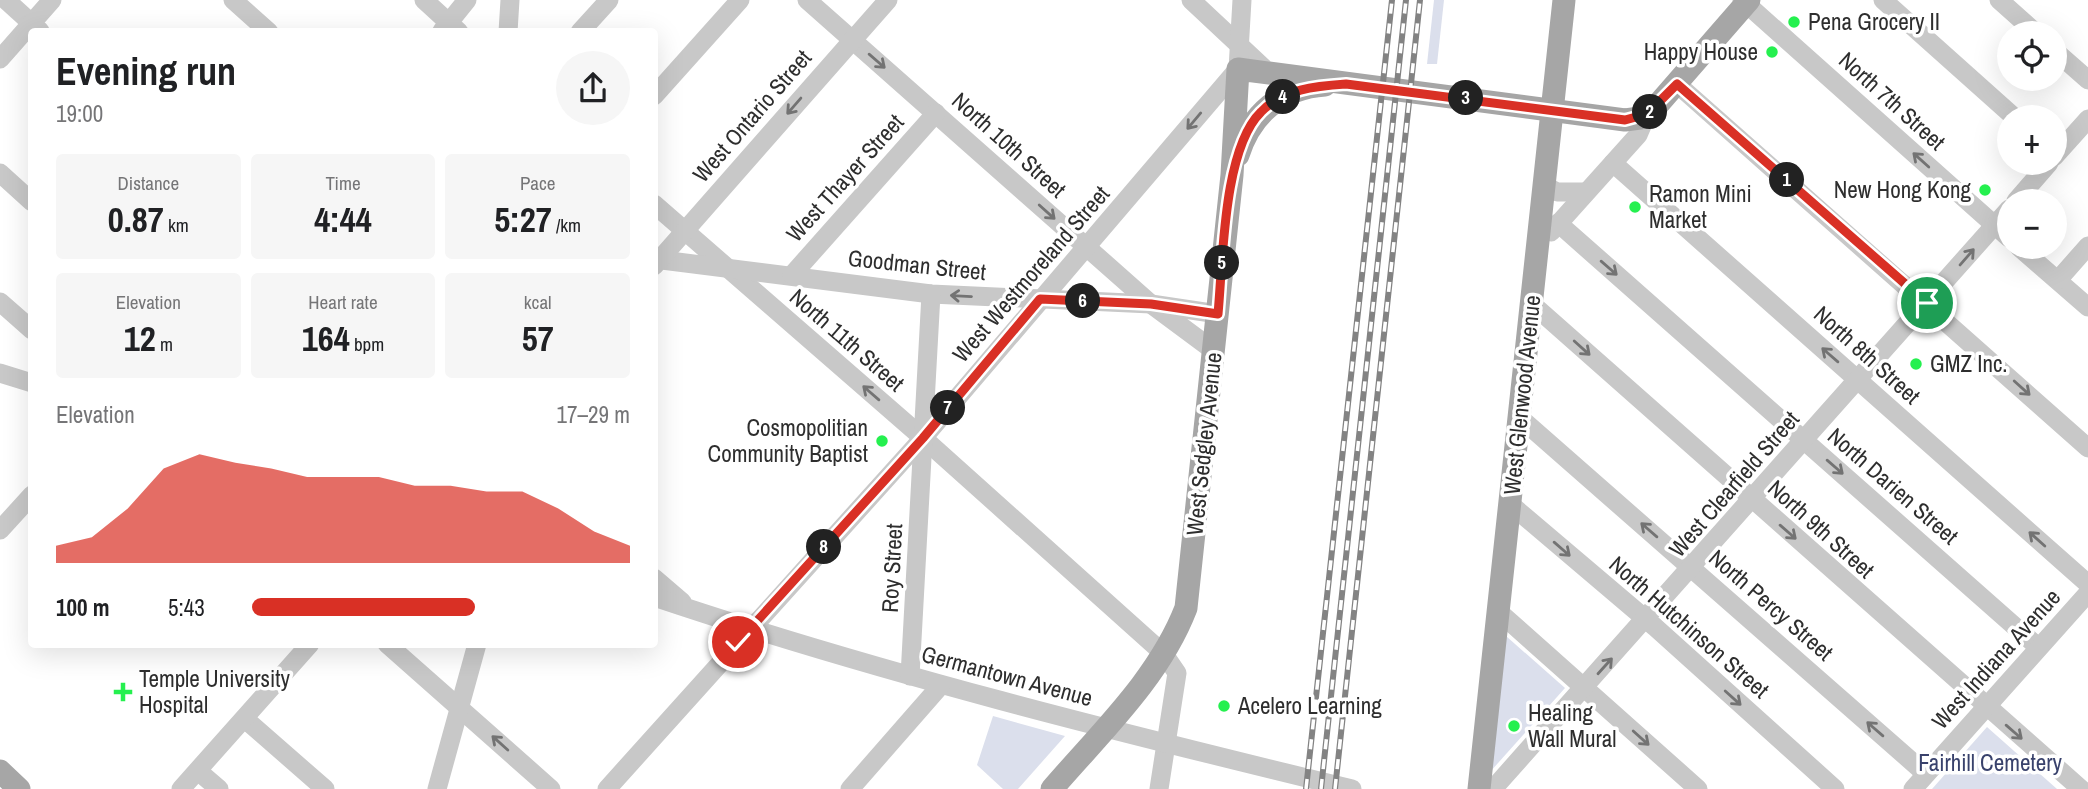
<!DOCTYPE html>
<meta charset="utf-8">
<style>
body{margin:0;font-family:"Archivo Narrow",sans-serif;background:#f6f6f6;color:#202124;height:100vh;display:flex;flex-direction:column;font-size:26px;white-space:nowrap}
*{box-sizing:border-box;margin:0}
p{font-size:23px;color:#757577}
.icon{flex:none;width:38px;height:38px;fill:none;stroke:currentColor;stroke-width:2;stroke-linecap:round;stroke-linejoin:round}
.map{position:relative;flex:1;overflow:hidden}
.sheet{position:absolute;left:28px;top:28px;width:630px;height:620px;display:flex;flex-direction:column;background:#fff;border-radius:7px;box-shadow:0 7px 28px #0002}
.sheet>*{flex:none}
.controls{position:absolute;left:1997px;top:21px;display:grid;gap:14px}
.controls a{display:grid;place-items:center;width:70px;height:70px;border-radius:50%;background:#fff;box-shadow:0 7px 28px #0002;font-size:35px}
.pin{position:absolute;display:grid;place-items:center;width:60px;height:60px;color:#fff;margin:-30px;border:4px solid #fff;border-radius:50%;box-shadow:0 2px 7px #0007}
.km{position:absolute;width:35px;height:35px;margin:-18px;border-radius:50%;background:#222;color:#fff;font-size:19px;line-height:35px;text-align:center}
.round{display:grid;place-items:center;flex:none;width:74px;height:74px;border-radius:37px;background:#f6f6f6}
.summary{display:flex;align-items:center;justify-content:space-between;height:119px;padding:0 28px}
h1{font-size:38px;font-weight:700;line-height:52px}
.stats{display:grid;grid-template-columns:repeat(3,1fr);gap:10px;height:119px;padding:7px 28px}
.stats div{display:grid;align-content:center;border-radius:7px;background:#f6f6f6;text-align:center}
.stats b{font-size:35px;font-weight:700}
.stats small{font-size:19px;font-weight:400}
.stats p{font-size:19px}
.chart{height:196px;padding:14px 28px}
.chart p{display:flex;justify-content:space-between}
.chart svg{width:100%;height:126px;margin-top:7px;fill:#d93025;opacity:.7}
ul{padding:0 28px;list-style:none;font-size:23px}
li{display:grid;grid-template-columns:112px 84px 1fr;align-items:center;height:52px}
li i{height:18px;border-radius:9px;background:#d93025}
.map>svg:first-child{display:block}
.green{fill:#dbdfec}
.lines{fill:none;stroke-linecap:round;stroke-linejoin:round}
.minor{stroke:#c8c8c8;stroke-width:19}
.major{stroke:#a6a6a6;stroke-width:23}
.rail-casing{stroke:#838383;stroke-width:6}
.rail{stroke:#fff;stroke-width:3.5;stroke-dasharray:10;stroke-linecap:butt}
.oneway{stroke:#737373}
.route-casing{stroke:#fff;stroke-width:14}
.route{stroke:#d93025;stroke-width:9}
.poi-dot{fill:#25f04f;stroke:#fff;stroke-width:2.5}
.labels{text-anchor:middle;stroke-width:7;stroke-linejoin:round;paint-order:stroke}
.poi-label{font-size:23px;fill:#2e2e2e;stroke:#fff;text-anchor:start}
.street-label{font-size:23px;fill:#2e2e2e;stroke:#fff}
.park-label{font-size:23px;fill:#39426c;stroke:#fff}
</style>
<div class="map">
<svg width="2088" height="789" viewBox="0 0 2088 789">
<rect width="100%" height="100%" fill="#fff"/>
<g class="green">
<polygon points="1434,0 1444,0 1437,64 1427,64"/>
<polygon points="1506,636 1565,688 1490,772"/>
<polygon points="993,716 1065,736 1018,789 1003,789 977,765"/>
<polygon points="1987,727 2057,789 1932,789"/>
</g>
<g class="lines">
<g class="minor">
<polyline points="6,0 40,31"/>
<polyline points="233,0 269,32"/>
<polyline points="424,0 459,32"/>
<polyline points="807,0 1151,304 1213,350"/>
<polyline points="1191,0 1269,73"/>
<polyline points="1742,0 2009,238"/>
<polyline points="1883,0 2014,117"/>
<polyline points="1999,0 2036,33"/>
<polyline points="442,31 467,0"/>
<polyline points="508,32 510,0"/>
<polyline points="580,32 609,0"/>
<polyline points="2054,50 2088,80"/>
<polyline points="0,59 52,0"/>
<polyline points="1677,84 2088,448"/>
<polyline points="654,96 740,0"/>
<polyline points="2054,157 2088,119"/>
<polyline points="1613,163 2088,584"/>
<polyline points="0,173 32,202"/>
<polyline points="1544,185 1557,192 1584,192"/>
<polyline points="2016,201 2049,163"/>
<polyline points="654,204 923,438 1164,654 1177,673 1159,789"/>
<polyline points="1558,223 2038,647"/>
<polyline points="1551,232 1638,135 1647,114"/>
<polyline points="2019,247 2088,307"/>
<polyline points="654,259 931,294 1151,304 1218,314"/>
<polyline points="654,266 888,0"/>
<polyline points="792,275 936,113"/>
<polyline points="2058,280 2088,246"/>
<polyline points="0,302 32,330"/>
<polyline points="1531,303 2081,789"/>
<polyline points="0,373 32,383"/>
<polyline points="1519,417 1926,774"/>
<polyline points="1510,504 1655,627 1835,789"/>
<polyline points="0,530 32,495"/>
<polyline points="654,578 682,602"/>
<path d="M654,597C883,674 1117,732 1352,789"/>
<polyline points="1499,612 1698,789"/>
<polyline points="387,644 551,789"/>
<polyline points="910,676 931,294"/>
<polyline points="245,719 325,789"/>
<polyline points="198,771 219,789"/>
<polyline points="181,789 310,644"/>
<polyline points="437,789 477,644"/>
<polyline points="607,789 923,438 1238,69 1242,0"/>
<polyline points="850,789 941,685"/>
<polyline points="1493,789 2009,209"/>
<polyline points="1913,789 2088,593"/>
</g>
<g class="major">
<path d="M1238,155C1251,114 1281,88 1325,85"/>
<polyline points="0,771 19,789"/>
<path d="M1052,789C1101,732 1159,678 1186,608L1232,175L1238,69L1625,120L1640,118L1654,109L1749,0"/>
<polyline points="1479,789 1564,0"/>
</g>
<g class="rail-casing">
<g id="rail">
<polyline points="1306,789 1392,0"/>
<polyline points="1321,789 1406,0"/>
<polyline points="1335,789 1420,0"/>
</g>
</g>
<use href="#rail" class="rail"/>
</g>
<defs><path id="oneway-shaft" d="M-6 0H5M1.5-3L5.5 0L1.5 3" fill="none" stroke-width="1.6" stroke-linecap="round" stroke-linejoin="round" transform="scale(1.75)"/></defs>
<g class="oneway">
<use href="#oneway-shaft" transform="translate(877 61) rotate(41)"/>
<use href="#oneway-shaft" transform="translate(794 106) rotate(131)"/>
<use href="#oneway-shaft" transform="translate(1194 121) rotate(130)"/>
<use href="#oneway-shaft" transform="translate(1921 160) rotate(-138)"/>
<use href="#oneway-shaft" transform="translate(1047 212) rotate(42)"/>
<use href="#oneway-shaft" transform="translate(1967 257) rotate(-49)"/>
<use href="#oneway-shaft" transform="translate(1609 268) rotate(41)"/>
<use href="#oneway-shaft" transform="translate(961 296) rotate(-177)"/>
<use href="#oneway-shaft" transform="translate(1582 348) rotate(42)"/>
<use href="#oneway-shaft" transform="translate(1830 355) rotate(-139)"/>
<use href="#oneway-shaft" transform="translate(2022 388) rotate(42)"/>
<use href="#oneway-shaft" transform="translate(871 393) rotate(-139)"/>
<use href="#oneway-shaft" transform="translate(1835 467) rotate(41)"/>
<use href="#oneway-shaft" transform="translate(1649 530) rotate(-139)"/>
<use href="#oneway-shaft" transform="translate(1788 532) rotate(41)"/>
<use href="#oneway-shaft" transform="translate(2037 539) rotate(-138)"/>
<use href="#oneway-shaft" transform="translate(1562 549) rotate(41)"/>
<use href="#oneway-shaft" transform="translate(1605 666) rotate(-48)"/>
<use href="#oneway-shaft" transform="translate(1733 698) rotate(42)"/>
<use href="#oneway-shaft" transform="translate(1875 729) rotate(-139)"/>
<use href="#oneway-shaft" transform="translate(2014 732) rotate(41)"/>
<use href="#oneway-shaft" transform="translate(1641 738) rotate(42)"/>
<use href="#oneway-shaft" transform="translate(500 743) rotate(-138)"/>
</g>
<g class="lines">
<g class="route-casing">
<path id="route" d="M738,642L923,438L1040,299L1151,304L1218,314C1223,262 1223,149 1261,112C1283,89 1316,86 1346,84L1625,120L1647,114L1677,84L1927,303"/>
</g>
<use href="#route" class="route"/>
</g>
<g class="poi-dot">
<circle cx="1794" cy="22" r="7"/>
<circle cx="1772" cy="52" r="7"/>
<circle cx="1985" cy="190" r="7"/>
<circle cx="1635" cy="207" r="7"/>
<circle cx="1916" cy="364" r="7"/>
<circle cx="882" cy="441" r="7"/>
<path d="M119.5 681.5h7v7h7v7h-7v7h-7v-7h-7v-7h7z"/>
<circle cx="1224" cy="706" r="7"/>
<circle cx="1514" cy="726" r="7"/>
</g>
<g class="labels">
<g class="poi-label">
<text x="1808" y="30">Pena Grocery II</text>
<text x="1758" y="60" text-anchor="end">Happy House</text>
<text x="1971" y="198" text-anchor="end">New Hong Kong</text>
<text x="1649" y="202">Ramon Mini<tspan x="1649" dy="26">Market</tspan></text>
<text x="1930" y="372">GMZ Inc.</text>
<text x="868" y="436" text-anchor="end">Cosmopolitian<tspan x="868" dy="26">Community Baptist</tspan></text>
<text x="139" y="687">Temple University<tspan x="139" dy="26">Hospital</tspan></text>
<text x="1238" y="714">Acelero Learning</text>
<text x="1528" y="721">Healing<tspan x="1528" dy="26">Wall Mural</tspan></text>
</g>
<g class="street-label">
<text transform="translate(1892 101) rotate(42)" y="8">North 7th Street</text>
<text transform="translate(752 116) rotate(-49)" y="8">West Ontario Street</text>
<text transform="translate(1009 145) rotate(42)" y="8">North 10th Street</text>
<text transform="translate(845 178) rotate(-48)" y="8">West Thayer Street</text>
<text transform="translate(917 265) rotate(6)" y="8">Goodman Street</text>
<text transform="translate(1031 274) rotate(-49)" y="8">West Westmoreland Street</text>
<text transform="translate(847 340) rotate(41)" y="8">North 11th Street</text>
<text transform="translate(1867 355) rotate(42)" y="8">North 8th Street</text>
<text transform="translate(1522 395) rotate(-84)" y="8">West Glenwood Avenue</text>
<text transform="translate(1204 444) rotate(-84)" y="8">West Sedgley Avenue</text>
<text transform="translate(1734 484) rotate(-49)" y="8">West Clearfield Street</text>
<text transform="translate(1893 486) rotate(41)" y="8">North Darien Street</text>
<text transform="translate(1821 529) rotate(42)" y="8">North 9th Street</text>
<text transform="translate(892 568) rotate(-87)" y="8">Roy Street</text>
<text transform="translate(1771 605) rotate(41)" y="8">North Percy Street</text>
<text transform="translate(1689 627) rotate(41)" y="8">North Hutchinson Street</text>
<text transform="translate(1996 659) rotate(-48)" y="8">West Indiana Avenue</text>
<text transform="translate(1007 676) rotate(15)" y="8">Germantown Avenue</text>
</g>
<g class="park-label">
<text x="1990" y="771">Fairhill Cemetery</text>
</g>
</g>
</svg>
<div class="controls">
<a><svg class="icon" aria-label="locate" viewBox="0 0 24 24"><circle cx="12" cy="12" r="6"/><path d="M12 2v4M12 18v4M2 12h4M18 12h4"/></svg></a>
<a>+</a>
<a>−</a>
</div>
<div class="pin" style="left:1927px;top:303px;background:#1e9e55"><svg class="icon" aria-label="arrive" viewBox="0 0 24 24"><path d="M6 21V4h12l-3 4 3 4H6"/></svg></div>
<div class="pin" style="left:738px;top:642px;background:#d93025"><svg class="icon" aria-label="check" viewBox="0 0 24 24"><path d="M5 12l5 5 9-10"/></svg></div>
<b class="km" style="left:1787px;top:180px">1</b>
<b class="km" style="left:1650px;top:112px">2</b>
<b class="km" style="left:1466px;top:98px">3</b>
<b class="km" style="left:1283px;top:97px">4</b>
<b class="km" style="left:1222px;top:263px">5</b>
<b class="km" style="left:1083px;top:301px">6</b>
<b class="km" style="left:948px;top:408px">7</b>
<b class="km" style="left:824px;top:547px">8</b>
<section class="sheet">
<div class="summary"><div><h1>Evening run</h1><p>19:00</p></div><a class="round"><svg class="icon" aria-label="share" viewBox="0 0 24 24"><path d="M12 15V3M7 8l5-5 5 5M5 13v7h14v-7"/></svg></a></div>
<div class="stats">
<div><p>Distance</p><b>0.87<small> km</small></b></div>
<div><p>Time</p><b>4:44</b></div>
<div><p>Pace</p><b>5:27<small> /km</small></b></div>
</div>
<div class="stats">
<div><p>Elevation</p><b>12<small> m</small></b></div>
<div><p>Heart rate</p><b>164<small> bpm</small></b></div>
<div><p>kcal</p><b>57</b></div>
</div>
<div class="chart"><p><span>Elevation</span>17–29 m</p>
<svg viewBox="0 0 160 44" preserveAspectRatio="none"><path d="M0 44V38L10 35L20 25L30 11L40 6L50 9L60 11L70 14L80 14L90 14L100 17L110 17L120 19L130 19L140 25L150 33L160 38V44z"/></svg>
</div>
<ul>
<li><b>100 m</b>5:43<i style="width:59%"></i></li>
</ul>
</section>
</div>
